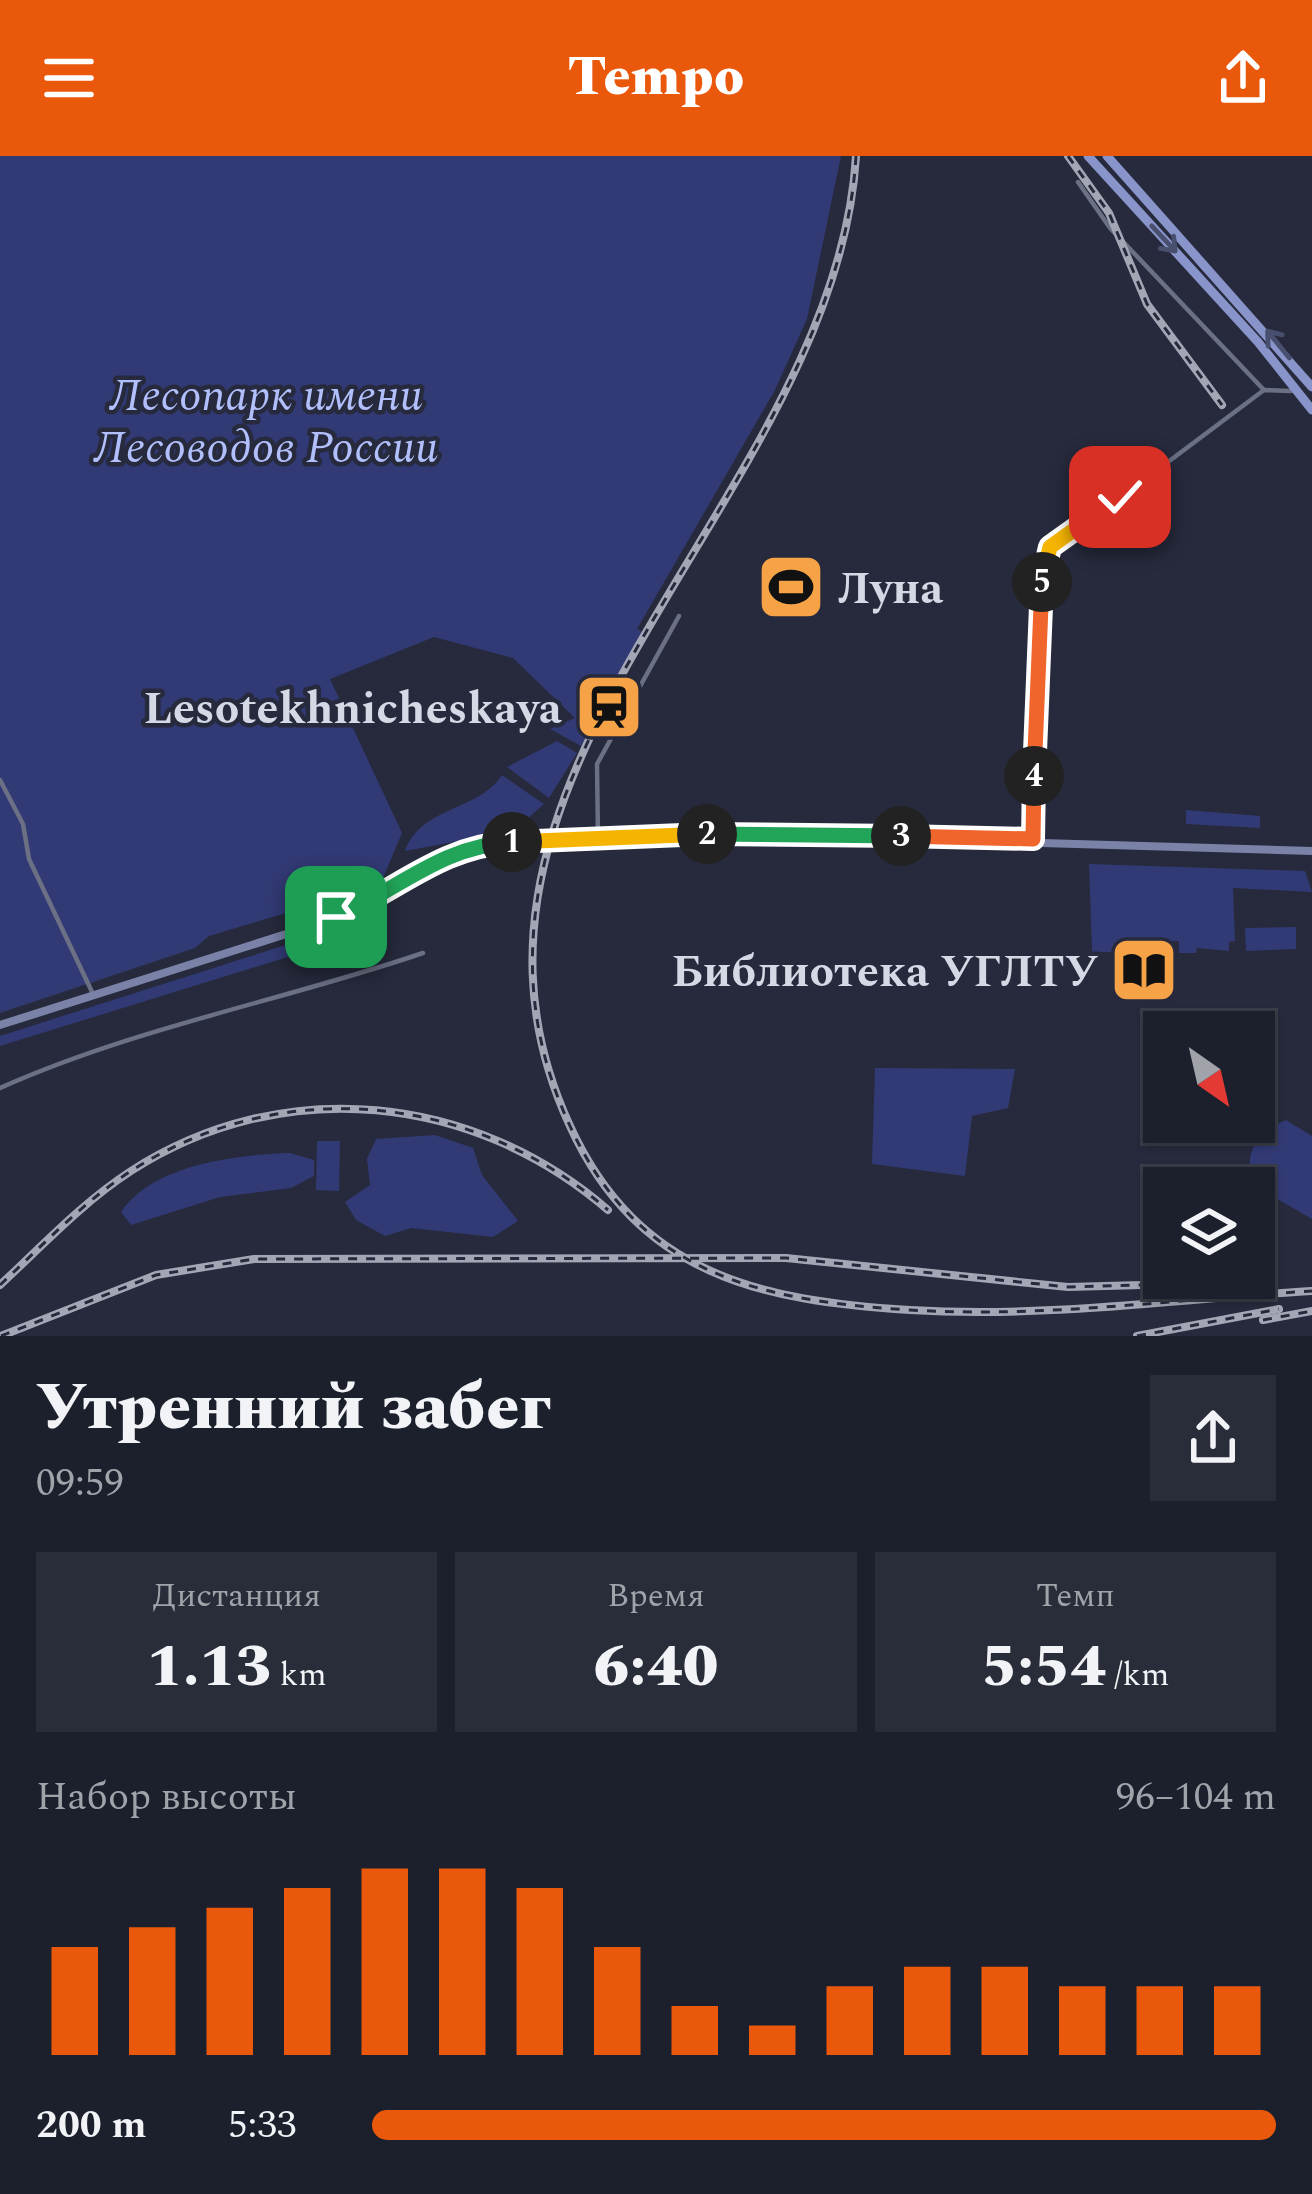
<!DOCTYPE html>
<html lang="ru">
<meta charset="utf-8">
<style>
body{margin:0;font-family:Spectral,serif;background:#292d39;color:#f1f3f6;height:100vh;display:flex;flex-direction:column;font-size:45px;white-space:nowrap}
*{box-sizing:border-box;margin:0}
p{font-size:39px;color:#a0a3aa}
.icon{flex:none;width:66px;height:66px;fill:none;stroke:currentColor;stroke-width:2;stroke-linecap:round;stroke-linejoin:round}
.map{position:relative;height:1180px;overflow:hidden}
.panel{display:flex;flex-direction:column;background:#1c202d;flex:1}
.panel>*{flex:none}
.needle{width:78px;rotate:146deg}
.fabs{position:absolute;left:1143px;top:855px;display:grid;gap:24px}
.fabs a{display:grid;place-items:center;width:132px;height:132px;border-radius:0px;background:#1c202d;box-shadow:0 3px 9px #0004,0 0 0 3px #3a3e49;font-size:60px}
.pin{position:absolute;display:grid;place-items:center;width:102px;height:102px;color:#fff;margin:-51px;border-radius:24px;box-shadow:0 6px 18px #0006}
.km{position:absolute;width:60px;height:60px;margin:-30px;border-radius:50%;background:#222;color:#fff;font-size:33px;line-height:60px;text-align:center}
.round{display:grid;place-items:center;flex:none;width:126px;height:126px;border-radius:0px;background:#292d39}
.summary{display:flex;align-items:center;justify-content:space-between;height:204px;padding:0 36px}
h1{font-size:66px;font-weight:800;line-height:90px}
.figures{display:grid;grid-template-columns:repeat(3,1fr);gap:18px;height:204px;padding:12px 36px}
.figures div{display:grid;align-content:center;border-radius:0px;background:#292d39;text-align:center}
.figures b{font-size:60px;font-weight:800}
.figures small{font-size:33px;font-weight:400}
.figures p{font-size:33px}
.chart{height:336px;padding:24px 36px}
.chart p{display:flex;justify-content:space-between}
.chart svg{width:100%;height:216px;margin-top:12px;stroke:#ea580c;stroke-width:6}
ul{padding:0 36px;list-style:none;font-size:39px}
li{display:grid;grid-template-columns:192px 144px 1fr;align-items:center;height:90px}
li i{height:30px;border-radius:15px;background:#ea580c}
header{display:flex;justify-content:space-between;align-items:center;height:156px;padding:0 36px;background:#ea580c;color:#fff;font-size:54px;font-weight:800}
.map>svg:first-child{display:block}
.green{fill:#323a75}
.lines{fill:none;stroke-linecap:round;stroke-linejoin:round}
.street{stroke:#6b7085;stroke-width:4.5}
.secondary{stroke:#7a82a8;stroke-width:8}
.primary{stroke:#8994ca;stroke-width:9}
.rail-casing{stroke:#a3a7b5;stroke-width:8}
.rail{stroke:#262a3c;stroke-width:3;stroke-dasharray:9;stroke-linecap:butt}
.oneway{stroke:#494f6e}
.split-1-casing{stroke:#fff;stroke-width:24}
.split-2-casing{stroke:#fff;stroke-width:24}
.split-3-casing{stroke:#fff;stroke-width:24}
.split-4-casing{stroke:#fff;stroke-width:24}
.split-5-casing{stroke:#fff;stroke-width:24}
.split-6-casing{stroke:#fff;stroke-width:24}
.split-1{stroke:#22a559;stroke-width:15}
.split-2{stroke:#f5b400;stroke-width:15}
.split-3{stroke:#22a559;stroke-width:15}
.split-4{stroke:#f0652b;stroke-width:15}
.split-5{stroke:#f0652b;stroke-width:15}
.split-6{stroke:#f5b400;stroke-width:15}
.labels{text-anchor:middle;stroke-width:9;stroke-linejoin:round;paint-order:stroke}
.park-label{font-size:45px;font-style:italic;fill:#b1bffc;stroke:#262a3c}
.poi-label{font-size:45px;font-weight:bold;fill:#d5d9e5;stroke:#262a3c;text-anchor:end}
</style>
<header><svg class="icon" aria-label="menu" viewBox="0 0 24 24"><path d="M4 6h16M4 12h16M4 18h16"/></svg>Tempo<svg class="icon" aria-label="share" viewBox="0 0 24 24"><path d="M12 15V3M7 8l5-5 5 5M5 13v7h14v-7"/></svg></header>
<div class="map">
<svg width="1312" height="1180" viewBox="0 0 1312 1180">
<rect width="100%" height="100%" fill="#262a3c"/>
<g class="green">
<polygon points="0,0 841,0 807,163 775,234 637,473 643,476 581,590 550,573 575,562 513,502 434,481 330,523 402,677 380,729 209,780 195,792 0,857"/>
<polygon points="557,585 577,597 549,642 507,611"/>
<path d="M502,619L544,648L513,675L405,695C422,649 478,656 502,619Z"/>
<polygon points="1186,654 1260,660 1260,672 1186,668"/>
<polygon points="1089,708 1305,715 1312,736 1233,732 1235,785 1229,786 1229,795 1197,792 1196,797 1179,797 1179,785 1150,785 1149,796 1092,796"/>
<polygon points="1296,771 1296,793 1246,795 1245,772"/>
<polygon points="320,778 320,791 0,890 0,880"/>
<polygon points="875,912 1015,913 1008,952 972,960 965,1020 872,1008"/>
<path d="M1286,964L1312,980V1063L1253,1029C1243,997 1255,977 1286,964Z"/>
<polygon points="435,979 473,992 482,1019 518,1065 493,1081 411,1072 385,1080 356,1064 345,1046 370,1029 367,1003 376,983"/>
<polygon points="317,985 340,985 339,1035 316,1034"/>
<path d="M290,997L314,1004V1020L291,1032L220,1041L131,1069L121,1056C153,1008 236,999 290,997Z"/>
</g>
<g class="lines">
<g class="street">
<polyline points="1078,26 1110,72 1264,234"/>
<polyline points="0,624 23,668 29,703 93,838"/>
<polyline points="598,682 597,608 679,460"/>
<polyline points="1033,683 1036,491 1044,399 1264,234 1291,235"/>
<path d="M0,932C137,871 282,845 423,797"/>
</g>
<polyline class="secondary" points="0,869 321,767 421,710 499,686 738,678 1312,695"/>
<g class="primary">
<polyline points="1088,0 1258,186 1312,254"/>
<polyline points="1107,0 1312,231"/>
</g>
<g class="rail-casing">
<g id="rail">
<path d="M856,0C836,343 405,614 570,970C638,1119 761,1145 910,1154C1050,1162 1174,1143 1312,1135"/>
<polyline points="1068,0 1109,57 1147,148 1222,249"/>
<path d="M0,1129C42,1090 83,1046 131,1015C283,917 474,938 608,1054"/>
<polyline points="1263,1164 1312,1155"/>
<polyline points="1,1180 156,1119 254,1103 786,1102 1068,1131 1216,1127"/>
<polyline points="1137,1180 1279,1153"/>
</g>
</g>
<use href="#rail" class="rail"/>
</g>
<defs><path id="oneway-shaft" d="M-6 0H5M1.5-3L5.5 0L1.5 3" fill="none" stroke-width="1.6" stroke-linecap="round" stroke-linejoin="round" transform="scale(3)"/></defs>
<g class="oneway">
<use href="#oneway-shaft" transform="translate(1164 83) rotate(47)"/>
<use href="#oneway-shaft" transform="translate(1278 188) rotate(-129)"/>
</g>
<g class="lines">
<g class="split-1-casing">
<path id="split-1" d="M336,761C398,734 441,690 512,686"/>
</g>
<g class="split-2-casing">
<polyline id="split-2" points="512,686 707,678"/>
</g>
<g class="split-3-casing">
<polyline id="split-3" points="707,678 901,680"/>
</g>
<g class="split-4-casing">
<polyline id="split-4" points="901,680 1033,683 1034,620"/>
</g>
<g class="split-5-casing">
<polyline id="split-5" points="1034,620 1042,426"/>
</g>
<g class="split-6-casing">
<polyline id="split-6" points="1042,426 1050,391 1120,341"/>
</g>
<use href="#split-1" class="split-1"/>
<use href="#split-2" class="split-2"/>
<use href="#split-3" class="split-3"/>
<use href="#split-4" class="split-4"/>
<use href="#split-5" class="split-5"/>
<use href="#split-6" class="split-6"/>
</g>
<defs>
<g id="stadium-square" transform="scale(3.45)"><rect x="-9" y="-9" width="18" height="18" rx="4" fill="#f6a247" stroke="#262a3c"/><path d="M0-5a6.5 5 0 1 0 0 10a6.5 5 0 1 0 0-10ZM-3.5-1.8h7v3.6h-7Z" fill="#111"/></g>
<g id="station-square" transform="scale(3.45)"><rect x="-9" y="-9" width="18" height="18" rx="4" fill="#f6a247" stroke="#262a3c"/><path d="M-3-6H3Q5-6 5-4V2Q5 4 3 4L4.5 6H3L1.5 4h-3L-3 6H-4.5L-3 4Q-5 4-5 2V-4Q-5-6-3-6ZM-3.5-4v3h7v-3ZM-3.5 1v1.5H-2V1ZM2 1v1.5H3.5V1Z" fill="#111"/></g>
<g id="library-square" transform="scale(3.45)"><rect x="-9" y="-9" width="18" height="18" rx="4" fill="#f6a247" stroke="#262a3c"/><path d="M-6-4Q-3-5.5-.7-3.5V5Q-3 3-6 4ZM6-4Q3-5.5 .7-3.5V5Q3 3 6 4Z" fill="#111"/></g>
</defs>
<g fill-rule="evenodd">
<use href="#stadium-square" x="791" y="431"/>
<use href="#station-square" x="609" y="551"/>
<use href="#library-square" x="1144" y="814"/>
</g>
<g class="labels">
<g class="park-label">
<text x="266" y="254">Лесопарк имени<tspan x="266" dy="52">Лесоводов России</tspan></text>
</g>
<g class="poi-label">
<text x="838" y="447" text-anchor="start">Луна</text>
<text x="562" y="567">Lesotekhnicheskaya</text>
<text x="1098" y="830">Библиотека УГЛТУ</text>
</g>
</g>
</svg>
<div class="fabs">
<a><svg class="needle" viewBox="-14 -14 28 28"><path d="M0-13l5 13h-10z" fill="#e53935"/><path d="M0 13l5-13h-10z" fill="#a0a3aa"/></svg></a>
<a><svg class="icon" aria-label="layers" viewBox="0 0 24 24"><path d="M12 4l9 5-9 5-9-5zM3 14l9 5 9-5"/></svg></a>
</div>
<div class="pin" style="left:336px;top:761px;background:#1e9e55"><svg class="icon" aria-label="arrive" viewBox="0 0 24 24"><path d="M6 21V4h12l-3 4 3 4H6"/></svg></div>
<div class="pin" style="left:1120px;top:341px;background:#d93025"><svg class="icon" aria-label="check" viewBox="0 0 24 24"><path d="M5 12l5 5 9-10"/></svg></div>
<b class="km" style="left:512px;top:686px">1</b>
<b class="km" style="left:707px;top:678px">2</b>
<b class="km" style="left:901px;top:680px">3</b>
<b class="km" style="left:1034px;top:620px">4</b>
<b class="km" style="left:1042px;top:426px">5</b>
</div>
<section class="panel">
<div class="summary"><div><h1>Утренний забег</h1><p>09:59</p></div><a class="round"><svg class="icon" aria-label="share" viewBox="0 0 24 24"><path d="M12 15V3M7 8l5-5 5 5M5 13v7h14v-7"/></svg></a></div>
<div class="figures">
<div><p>Дистанция</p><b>1.13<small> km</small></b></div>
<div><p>Время</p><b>6:40</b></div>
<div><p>Темп</p><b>5:54<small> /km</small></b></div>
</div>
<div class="chart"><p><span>Набор высоты</span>96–104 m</p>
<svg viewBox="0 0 160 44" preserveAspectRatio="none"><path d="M5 44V22M15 44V18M25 44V14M35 44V10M45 44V6M55 44V6M65 44V10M75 44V22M85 44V34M95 44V38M105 44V30M115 44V26M125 44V26M135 44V30M145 44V30M155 44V30"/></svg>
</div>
<ul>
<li><b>200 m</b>5:33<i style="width:100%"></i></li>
</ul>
</section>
